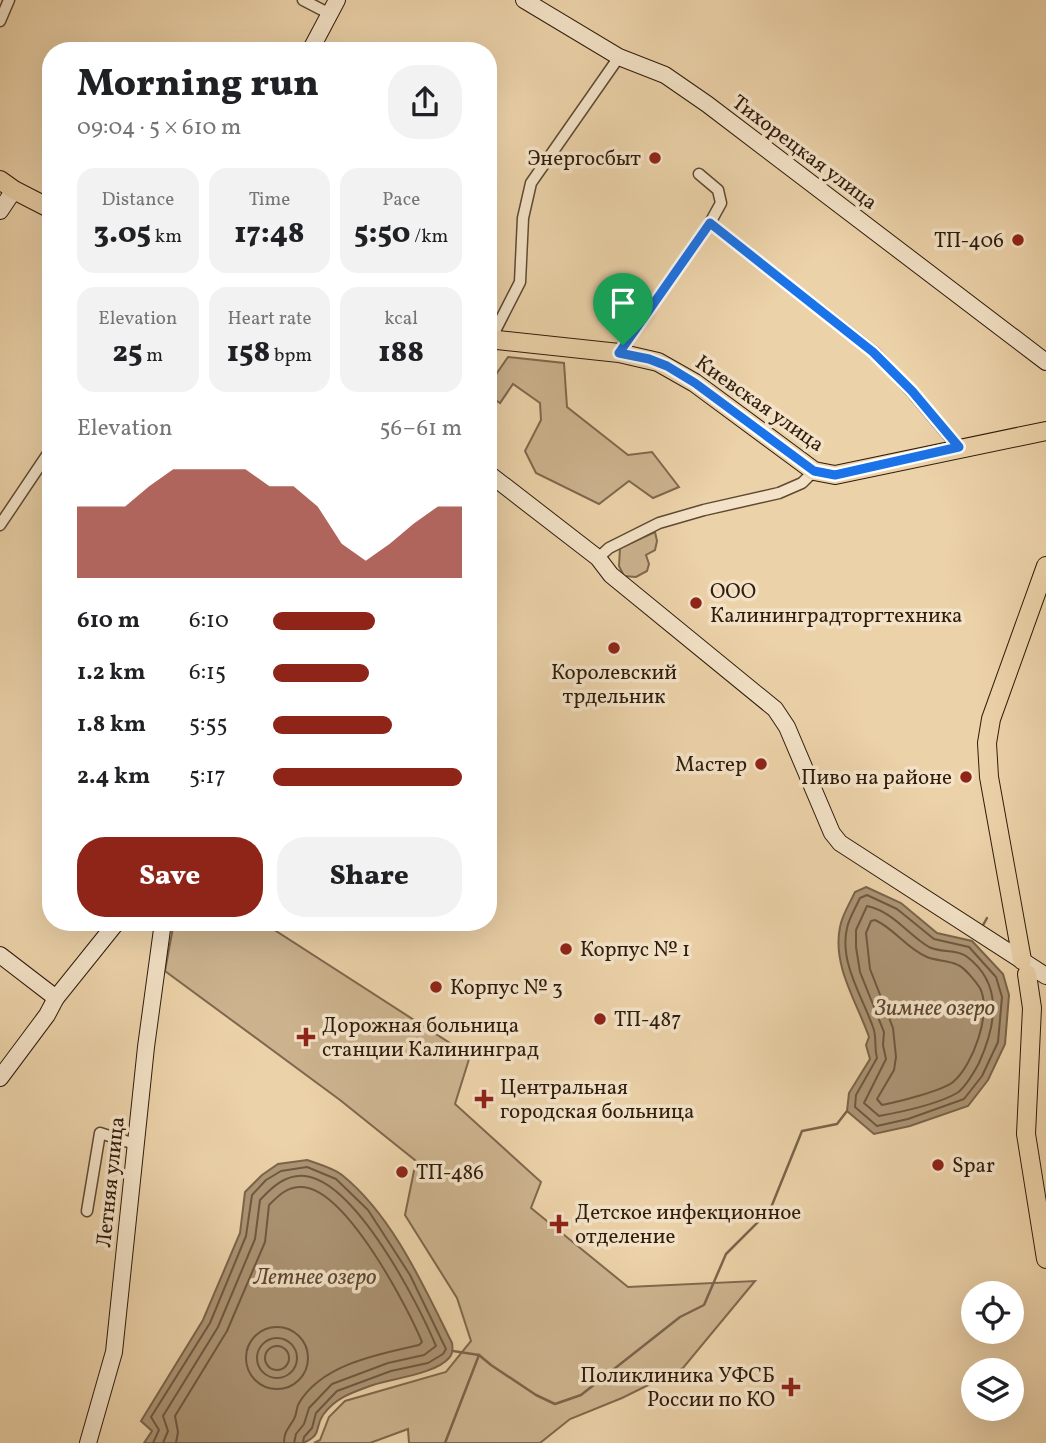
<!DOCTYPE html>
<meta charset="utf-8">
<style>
body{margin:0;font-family:Vollkorn,serif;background:#f2f2f2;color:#202124;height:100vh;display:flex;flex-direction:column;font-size:26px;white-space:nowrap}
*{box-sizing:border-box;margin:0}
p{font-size:23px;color:#757577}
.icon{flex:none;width:38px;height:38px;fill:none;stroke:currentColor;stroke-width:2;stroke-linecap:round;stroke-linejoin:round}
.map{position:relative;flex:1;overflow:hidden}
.sheet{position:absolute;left:42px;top:42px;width:455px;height:889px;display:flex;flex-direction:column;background:#fff;border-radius:28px;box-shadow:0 7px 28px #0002}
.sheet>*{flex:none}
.tools{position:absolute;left:961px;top:1281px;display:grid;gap:14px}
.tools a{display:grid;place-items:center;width:63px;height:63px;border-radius:50%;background:#fff;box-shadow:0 7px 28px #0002;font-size:35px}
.pin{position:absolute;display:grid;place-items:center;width:60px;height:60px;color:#fff;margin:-72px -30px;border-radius:50% 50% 50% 0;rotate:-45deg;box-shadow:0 0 7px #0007}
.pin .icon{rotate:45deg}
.round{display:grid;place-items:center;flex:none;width:74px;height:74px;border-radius:28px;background:#f2f2f2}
.head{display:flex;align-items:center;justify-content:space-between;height:119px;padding:0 35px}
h1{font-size:38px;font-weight:800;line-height:52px}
.stats{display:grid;grid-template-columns:repeat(3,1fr);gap:10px;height:119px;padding:7px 35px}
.stats div{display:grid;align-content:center;border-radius:18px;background:#f2f2f2;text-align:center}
.stats b{font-size:30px;font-weight:800}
.stats small{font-size:19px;font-weight:400}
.stats p{font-size:19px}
.chart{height:196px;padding:14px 35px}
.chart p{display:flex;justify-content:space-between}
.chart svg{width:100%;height:126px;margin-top:7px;fill:#8f2418;opacity:.7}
.action{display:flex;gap:14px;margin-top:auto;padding:14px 35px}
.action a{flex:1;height:80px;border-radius:28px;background:#8f2418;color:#fff;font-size:28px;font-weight:800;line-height:80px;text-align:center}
.action a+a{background:#f2f2f2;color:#202124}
ul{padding:0 35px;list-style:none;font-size:23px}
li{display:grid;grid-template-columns:112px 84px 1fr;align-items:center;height:52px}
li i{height:18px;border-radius:9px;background:#8f2418}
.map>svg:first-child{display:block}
.green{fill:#ccb38e;stroke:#7e684d;stroke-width:2}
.water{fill:#ac9474;stroke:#7a644a;stroke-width:2}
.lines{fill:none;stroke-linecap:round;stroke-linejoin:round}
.shore{stroke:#6e5840;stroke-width:2}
.stream{stroke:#7a644a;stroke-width:2.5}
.street-casing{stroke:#5e4a33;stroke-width:13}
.secondary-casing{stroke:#2f1c0c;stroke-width:18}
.primary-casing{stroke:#2f1c0c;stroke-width:20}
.street{stroke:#f3e2c7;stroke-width:10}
.secondary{stroke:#f3e2c7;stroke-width:16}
.primary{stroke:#ecd2a9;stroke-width:18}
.route-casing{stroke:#fff;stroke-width:14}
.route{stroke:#1a73e8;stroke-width:9}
.poi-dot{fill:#8f2418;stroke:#f3e2c7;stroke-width:2.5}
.labels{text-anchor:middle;stroke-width:7;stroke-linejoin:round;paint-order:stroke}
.street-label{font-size:21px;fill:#2f1c0c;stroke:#f3e2c7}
.poi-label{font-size:21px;fill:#2f1c0c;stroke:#f3e2c7;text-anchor:start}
.water-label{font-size:23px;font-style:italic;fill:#5b4630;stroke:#f3e2c7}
</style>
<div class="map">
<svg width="1046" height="1443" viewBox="0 0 1046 1443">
<rect width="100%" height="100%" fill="#ecd2a9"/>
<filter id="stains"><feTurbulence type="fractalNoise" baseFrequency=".00286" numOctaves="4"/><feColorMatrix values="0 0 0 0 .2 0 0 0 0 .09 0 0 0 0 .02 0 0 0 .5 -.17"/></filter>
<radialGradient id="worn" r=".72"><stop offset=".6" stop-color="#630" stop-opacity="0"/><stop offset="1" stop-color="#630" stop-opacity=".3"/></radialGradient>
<g class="green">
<polygon points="508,357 564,363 567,407 628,455 652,452 679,487 653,498 629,481 599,504 536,473 525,451 541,420 540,403 513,384 500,403 488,395 488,386"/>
<polygon points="655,532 657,541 655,550 646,555 649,564 647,571 636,577 624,576 619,566 620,548"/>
<polygon points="174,922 262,922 470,1056 455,1104 541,1182 531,1208 628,1287 755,1281 683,1368 622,1398 570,1419 540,1443 409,1443 408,1429 370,1443 314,1443 320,1440 329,1417 345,1401 446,1372 471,1341 457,1298 405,1215 416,1161 340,1100 165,971"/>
</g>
<g class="water">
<path d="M866,887L901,903L937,933L972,941L1003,974L1009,995L1005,1044L988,1080L968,1106L910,1126L874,1134L847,1111L849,1093L870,1059L866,1045L869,1037C857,1002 832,966 840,927C842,915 850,903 855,892Z"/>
<path d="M307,1160C318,1164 333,1168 342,1175C393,1216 424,1287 452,1343C453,1349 453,1354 449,1358C435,1374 394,1378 373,1385C354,1392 336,1397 323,1415C314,1428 323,1435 303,1443H144L152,1431L141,1421L203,1320L240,1233L245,1192L262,1175L278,1164Z"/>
</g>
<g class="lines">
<g class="shore">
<path d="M867,895L897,909L934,939L969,947L996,977L1002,997L998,1042L982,1076L964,1099L908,1119L877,1126L855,1107L856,1095L877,1058C874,1047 877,1037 873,1027C862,996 839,962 847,928C849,918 856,907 860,898Z"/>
<path d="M867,906C894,912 907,934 929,947C940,953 956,949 966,956C1004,984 996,1025 979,1063C974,1072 966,1087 957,1093C938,1104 901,1112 879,1116L864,1103L886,1059L883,1045L884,1032L860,972L856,947V930Z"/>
<path d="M875,920C895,929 907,949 927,957C936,961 949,960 958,965C965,968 976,982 980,988C992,1013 973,1065 953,1082C942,1091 897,1102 882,1105L877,1099L894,1070L896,1057L893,1028L870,969L866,933L871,921Z"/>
<circle cx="277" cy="1358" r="31"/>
<circle cx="277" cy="1358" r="20"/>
<circle cx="277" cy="1358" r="12"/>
<polyline points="153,1443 159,1430 151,1417 210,1323 246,1236 252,1195 266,1180 281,1171 307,1167 336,1179 368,1210 410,1275 446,1349 443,1354 428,1363 391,1371 337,1391 316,1413 312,1428 304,1437 303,1443"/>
<path d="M163,1443L168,1431L163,1416L218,1327L255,1239L260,1200C272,1187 286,1174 305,1176C356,1182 418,1303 436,1346L424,1355L388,1363L332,1384L309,1408L304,1424L296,1434L294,1443"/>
<path d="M176,1443L178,1432L175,1416L227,1331L265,1242L269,1205C279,1195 287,1187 301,1187C345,1187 407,1306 422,1342L419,1345C379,1354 322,1364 299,1403C296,1408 297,1414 294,1419C289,1428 284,1431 284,1443"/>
</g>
<g class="stream">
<polyline points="982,927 987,918"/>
<polyline points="453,1351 479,1355 491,1365 536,1395 555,1404 581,1395 680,1317 704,1305 726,1254 770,1210 802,1131 837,1124 847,1111"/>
<polyline points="445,1443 479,1355"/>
</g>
<g class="street-casing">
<g id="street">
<polyline points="303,0 330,14"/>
<polyline points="0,21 9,0"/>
<polyline points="710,223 874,352 912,392 959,448"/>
<polyline points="494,340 496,329 520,282 523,218 531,183 619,57"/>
<polyline points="619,353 710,223 721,203 718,190 699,174"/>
<polyline points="0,525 51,449"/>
<polyline points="598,558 609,548 659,523 704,510 779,493 802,483 814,471"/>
<polyline points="87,1211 100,1133 135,1144"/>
</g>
</g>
<g class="secondary-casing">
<g id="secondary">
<polyline points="524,0 619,57 665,75 707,104 1046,362"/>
<polyline points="310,51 337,0"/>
<polyline points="0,211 14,190"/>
<polyline points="488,473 598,558 611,575 775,709 787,727 832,833 840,843 1046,976"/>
<polyline points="0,955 56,998"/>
<polyline points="0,1078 47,1015 56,998 117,922"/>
<polyline points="88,1443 114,1352 146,1047 163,922"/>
</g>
</g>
<g class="primary-casing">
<g id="primary">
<polyline points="0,180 14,190 51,209"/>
<polyline points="488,339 619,353 658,362 695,383 814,471 835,475 1046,431"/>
<polyline points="1022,960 989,777 987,743 991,719 1046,566"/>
<polyline points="1027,974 1032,1008 1026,1134 1046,1259"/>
</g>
</g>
<use href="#street" class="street"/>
<use href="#secondary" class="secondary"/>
<use href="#primary" class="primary"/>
</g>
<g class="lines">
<g class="route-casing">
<polygon id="route" points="710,223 873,352 912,391 959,447 835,475 814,471 695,383 667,366 649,359 619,353"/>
</g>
<use href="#route" class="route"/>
</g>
<g class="poi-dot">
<circle cx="655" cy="158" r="7"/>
<circle cx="1018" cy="240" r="7"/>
<circle cx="696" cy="603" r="7"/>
<circle cx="614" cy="648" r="7"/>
<circle cx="761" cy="764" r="7"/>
<circle cx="966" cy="777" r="7"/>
<circle cx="566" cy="949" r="7"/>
<circle cx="436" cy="987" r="7"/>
<circle cx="600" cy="1019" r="7"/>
<path d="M302.5 1026.5h7v7h7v7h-7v7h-7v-7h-7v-7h7z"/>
<path d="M480.5 1088.5h7v7h7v7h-7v7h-7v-7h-7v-7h7z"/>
<circle cx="938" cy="1165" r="7"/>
<circle cx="402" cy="1172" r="7"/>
<path d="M555.5 1213.5h7v7h7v7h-7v7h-7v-7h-7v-7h7z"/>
<path d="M787.5 1376.5h7v7h7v7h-7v7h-7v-7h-7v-7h7z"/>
</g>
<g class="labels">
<g class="street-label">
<text transform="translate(805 152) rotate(37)" y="7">Тихорецкая улица</text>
<text transform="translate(760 403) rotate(35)" y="7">Киевская улица</text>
<text transform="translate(110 1182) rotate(-84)" y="7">Летняя улица</text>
</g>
<g class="poi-label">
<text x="641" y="165" text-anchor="end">Энергосбыт</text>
<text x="1004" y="247" text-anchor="end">ТП-406</text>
<text x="710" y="598">ООО<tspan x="710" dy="24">Калининградторгтехника</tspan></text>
<text x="614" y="679" text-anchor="middle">Королевский<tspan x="614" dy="24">трдельник</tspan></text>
<text x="747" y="771" text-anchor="end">Мастер</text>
<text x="952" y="784" text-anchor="end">Пиво на районе</text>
<text x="580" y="956">Корпус № 1</text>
<text x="450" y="994">Корпус № 3</text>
<text x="614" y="1026">ТП-487</text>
<text x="322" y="1032">Дорожная больница<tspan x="322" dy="24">станции Калининград</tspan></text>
<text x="500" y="1094">Центральная<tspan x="500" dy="24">городская больница</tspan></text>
<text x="952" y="1172">Spar</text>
<text x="416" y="1179">ТП-486</text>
<text x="575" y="1219">Детское инфекционное<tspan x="575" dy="24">отделение</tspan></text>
<text x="775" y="1382" text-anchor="end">Поликлиника УФСБ<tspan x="775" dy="24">России по КО</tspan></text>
</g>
<g class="water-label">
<text x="935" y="1015">Зимнее озеро</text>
<text x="315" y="1284">Летнее озеро</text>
</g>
</g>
<rect width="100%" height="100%" filter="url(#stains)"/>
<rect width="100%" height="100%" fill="url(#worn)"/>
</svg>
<div class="tools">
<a><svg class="icon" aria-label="locate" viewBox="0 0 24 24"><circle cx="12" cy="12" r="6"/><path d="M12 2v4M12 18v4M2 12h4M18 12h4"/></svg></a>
<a><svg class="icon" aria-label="layers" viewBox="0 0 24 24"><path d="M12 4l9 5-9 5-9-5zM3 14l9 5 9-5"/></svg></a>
</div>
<div class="pin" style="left:623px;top:345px;background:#1e9e55"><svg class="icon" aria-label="arrive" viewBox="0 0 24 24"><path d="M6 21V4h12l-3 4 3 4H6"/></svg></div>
<section class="sheet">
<div class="head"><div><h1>Morning run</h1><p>09:04 · 5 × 610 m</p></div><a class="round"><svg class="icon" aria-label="share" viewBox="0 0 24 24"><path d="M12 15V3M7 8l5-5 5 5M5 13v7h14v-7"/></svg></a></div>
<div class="stats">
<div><p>Distance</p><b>3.05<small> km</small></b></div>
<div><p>Time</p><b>17:48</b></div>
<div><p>Pace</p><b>5:50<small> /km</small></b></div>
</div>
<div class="stats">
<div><p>Elevation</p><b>25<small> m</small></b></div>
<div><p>Heart rate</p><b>158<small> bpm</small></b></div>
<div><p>kcal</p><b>188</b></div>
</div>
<div class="chart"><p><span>Elevation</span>56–61 m</p>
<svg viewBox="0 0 160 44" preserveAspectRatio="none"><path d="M0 44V19L10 19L20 19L30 12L40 6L50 6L60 6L70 6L80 12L90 12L100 19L110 32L120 38L130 32L140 25L150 19L160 19V44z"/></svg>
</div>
<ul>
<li><b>610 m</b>6:10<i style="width:54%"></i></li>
<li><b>1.2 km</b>6:15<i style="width:51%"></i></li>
<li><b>1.8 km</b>5:55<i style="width:63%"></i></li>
<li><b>2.4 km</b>5:17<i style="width:100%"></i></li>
</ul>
<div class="action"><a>Save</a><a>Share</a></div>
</section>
</div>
